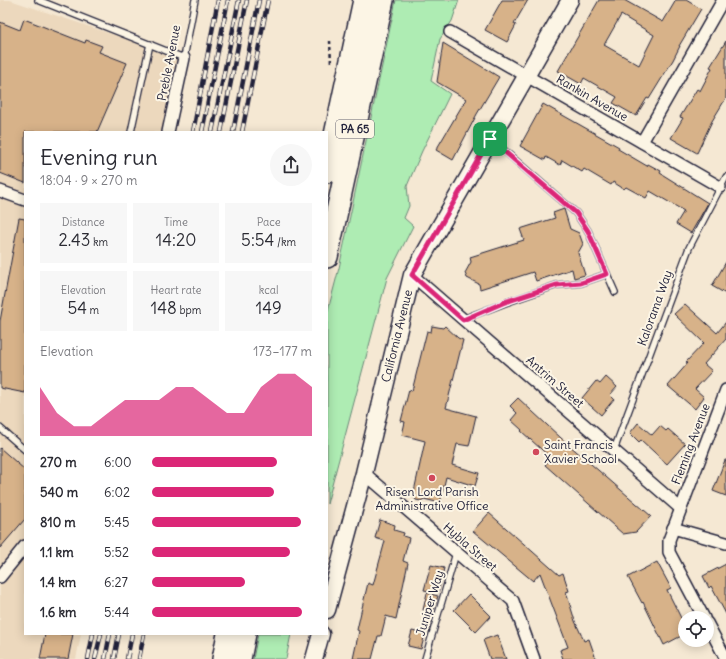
<!DOCTYPE html>
<meta charset="utf-8">
<style>
body{margin:0;font-family:Delius,sans-serif;background:#f7f7f7;color:#2b2b33;height:100vh;display:flex;flex-direction:column;font-size:15px;white-space:nowrap}
*{box-sizing:border-box;margin:0}
p{font-size:13px;color:#7c7c81}
.icon{flex:none;width:22px;height:22px;fill:none;stroke:currentColor;stroke-width:2;stroke-linecap:round;stroke-linejoin:round}
.map{position:relative;flex:1;overflow:hidden}
.panel{position:absolute;left:24px;top:131px;width:304px;height:504px;display:flex;flex-direction:column;background:#fff;border-radius:0px;box-shadow:0 2px 10px #0003}
.panel>*{flex:none}
.controls{position:absolute;left:678px;top:611px;display:grid;gap:8px}
.controls a{display:grid;place-items:center;width:36px;height:36px;border-radius:50%;background:#fff;box-shadow:0 2px 10px #0003;font-size:20px}
.pin{position:absolute;display:grid;place-items:center;width:34px;height:34px;color:#fff;margin:-17px;border-radius:8px;box-shadow:0 2px 6px #0006}
.round{display:grid;place-items:center;flex:none;width:42px;height:42px;border-radius:21px;background:#f7f7f7}
.headline{display:flex;align-items:center;justify-content:space-between;height:68px;padding:0 16px}
h1{font-size:22px;font-weight:600;line-height:30px}
.stats{display:grid;grid-template-columns:repeat(3,1fr);gap:6px;height:68px;padding:4px 16px}
.stats div{display:grid;align-content:center;border-radius:0px;background:#f7f7f7;text-align:center}
.stats b{font-size:17px;font-weight:600}
.stats small{font-size:11px;font-weight:400}
.stats p{font-size:11px}
.chart{height:112px;padding:8px 16px}
.chart p{display:flex;justify-content:space-between}
.chart svg{width:100%;height:72px;margin-top:4px;fill:#db2777;opacity:.7}
ul{padding:0 16px;list-style:none;font-size:13px}
li{display:grid;grid-template-columns:64px 48px 1fr;align-items:center;height:30px}
li i{height:10px;border-radius:5px;background:#db2777}
.map>svg:first-child{display:block}
.built{fill:#ecd8bd}
.green{fill:#aeecb3;stroke:#688777}
.building{fill:#d7b289;stroke:#22223b;fill-rule:evenodd}
.lines{fill:none;stroke-linecap:round;stroke-linejoin:round}
.lane-casing{stroke:#22223b;stroke-width:8}
.street-casing{stroke:#22223b;stroke-width:14}
.secondary-casing{stroke:#22223b;stroke-width:19}
.highway-casing{stroke:#22223b;stroke-width:24}
.path{stroke:#22223b;stroke-width:2.5;stroke-dasharray:3 3;stroke-linecap:butt}
.lane{stroke:#fcf5e5;stroke-width:5.5}
.street{stroke:#fcf5e5;stroke-width:11}
.secondary{stroke:#fcf5e5;stroke-width:16}
.highway{stroke:#fcf5e5;stroke-width:21}
.rail-casing{stroke:#22223b;stroke-width:4.5}
.rail{stroke:#fcf5e5;stroke-width:3;stroke-dasharray:9;stroke-linecap:butt}
.route-casing{stroke:#fff;stroke-width:8}
.route{stroke:#db2777;stroke-width:5}
.poi-dot{fill:#d1495b;stroke:#fcf5e5;stroke-width:1.5}
.labels{text-anchor:middle;stroke-width:4;stroke-linejoin:round;paint-order:stroke}
.shield{fill:#fcf5e5;stroke:#63616e;stroke-width:1}
.shield-label{font-size:11px;font-weight:bold;fill:#22223b}
.street-label{font-size:12px;fill:#22223b;stroke:#fcf5e5}
.poi-label{font-size:12px;fill:#22223b;stroke:#fcf5e5;text-anchor:start}
</style>
<div class="map">
<svg width="726" height="659" viewBox="0 0 726 659">
<rect width="100%" height="100%" fill="#f5e8d3"/>
<filter id="ink" filterUnits="userSpaceOnUse"><feTurbulence type="fractalNoise" baseFrequency=".025" numOctaves="2"/><feDisplacementMap in="SourceGraphic" scale="8" xChannelSelector="R" yChannelSelector="G"/><feConvolveMatrix kernelMatrix="1 2 1 2 8 2 1 2 1" color-interpolation-filters="sRGB"/></filter>
<g filter="url(#ink)">
<polygon class="built" points="0,0 10,0 180,57 168,132 25,132 25,634 81,634 76,659 0,659"/>
<g class="green">
<polygon points="396,0 459,0 452,21 440,39 431,81 450,94 422,151 407,186 409,206 404,218 413,226 387,278 327,504 327,314 339,268"/>
<polygon points="258,634 291,634 286,659 253,659"/>
</g>
<g class="building">
<polygon points="502,0 528,0 514,24 516,25 507,42 485,30"/>
<path d="M599,0H624L663,22L676,0H686L701,9L679,46H680L673,60L649,99L647,98L636,116L613,103L617,97L584,78L581,84L558,71ZM621,15L654,35L639,65L604,45Z"/>
<polygon points="24,19 85,43 86,40 102,46 99,52 127,63 97,132 25,132 25,183 0,173 0,22 20,30"/>
<polygon points="726,41 726,98 712,121 697,153 671,138 683,118 680,117 697,89 700,91 712,68 710,67"/>
<polygon points="443,43 499,77 477,114 453,160 436,150 466,99 437,82"/>
<polygon points="543,104 619,147 618,149 647,166 648,164 661,171 660,173 708,203 691,233 676,224 684,211 650,191 646,198 626,187 624,189 613,182 611,185 584,169 582,172 562,160 560,165 546,157 545,160 520,146"/>
<polygon points="564,209 570,229 579,233 583,244 578,253 585,275 574,278 572,269 536,281 533,272 480,289 479,284 467,278 465,273 471,262 470,257 524,240 520,229 555,218 553,213"/>
<polygon points="19,218 25,219 25,393 0,388 0,321"/>
<polygon points="726,262 726,294 712,286"/>
<polygon points="685,304 717,333 726,322 726,339 704,364 712,371 695,389 704,397 695,409 668,386 688,363 686,362 704,343 674,314"/>
<polygon points="432,326 443,328 445,326 458,338 463,340 446,408 476,416 469,446 457,444 452,465 479,473 475,486 446,477 440,503 424,499 421,501 416,500 413,496 425,441 402,435 405,422 401,421 409,390 412,391 427,331 431,332"/>
<polygon points="606,377 617,387 610,395 614,399 601,415 582,398 596,381 600,384"/>
<polygon points="518,398 561,438 651,516 636,532 623,534 545,465 551,458 521,431 522,430 511,420 517,413 510,406"/>
<polygon points="638,423 652,435 660,426 666,431 668,429 685,444 667,464 641,440 639,442 630,433"/>
<polygon points="0,448 25,470 25,519 0,548"/>
<polygon points="725,460 726,460 726,496 713,491"/>
<polygon points="489,513 559,575 563,573 569,591 566,592 575,621 584,641 589,639 596,659 563,659 560,650 568,647 540,573 533,581 473,531"/>
<polygon points="380,520 395,525 394,530 404,533 403,536 409,538 403,561 408,563 396,619 386,616 381,636 378,636 372,659 353,659 359,631 357,630 361,612 368,583 373,585 385,541 375,538"/>
<polygon points="657,562 671,588 667,590 685,626 685,634 664,645 643,602 642,603 628,577"/>
<polygon points="726,564 726,614 711,586 709,588 703,576"/>
<polygon points="431,565 444,568 438,593 424,590"/>
<polygon points="427,593 438,596 433,612 423,610"/>
<polygon points="469,594 491,616 476,632 454,610"/>
<polygon points="412,631 425,634 421,649 408,646"/>
<polygon points="45,634 73,634 68,659 40,659"/>
<polygon points="497,635 506,659 490,659 483,640"/>
</g>
<g class="lines">
<g class="lane-casing">
<g id="lane">
<polyline points="38,0 184,58 195,0"/>
<polyline points="131,132 150,44"/>
<polyline points="491,139 576,213 588,231 615,292"/>
<polyline points="463,319 505,303 557,285 581,283 607,274"/>
<polyline points="0,428 25,450"/>
<polyline points="614,450 689,248 726,177"/>
<polyline points="425,659 456,553"/>
</g>
</g>
<g class="street-casing">
<g id="street">
<polyline points="450,32 720,187"/>
<polyline points="168,132 184,58"/>
<polyline points="642,142 723,0"/>
<polyline points="0,191 25,200"/>
<polyline points="412,275 680,508"/>
<polyline points="364,473 513,601 534,659"/>
<polyline points="673,528 726,543"/>
<polyline points="0,577 25,546"/>
<polyline points="704,618 669,552 669,540 726,390"/>
<polyline points="707,623 726,659"/>
</g>
</g>
<g class="secondary-casing">
<g id="secondary">
<polyline points="327,610 364,473 412,275 570,0"/>
<polyline points="314,659 321,634"/>
</g>
</g>
<g class="highway-casing">
<g id="highway">
<polyline points="327,172 364,0"/>
<polyline points="327,257 383,0"/>
<polyline points="223,659 228,634"/>
<polyline points="240,659 245,634"/>
</g>
</g>
<polyline class="path" points="330,41 331,64"/>
<use href="#lane" class="lane"/>
<use href="#street" class="street"/>
<use href="#secondary" class="secondary"/>
<use href="#highway" class="highway"/>
<g class="rail-casing">
<g id="rail">
<polyline points="193,132 218,0"/>
<polyline points="202,132 228,0"/>
<polyline points="212,132 239,0"/>
<polyline points="221,132 247,0"/>
<polyline points="233,132 259,0"/>
<polyline points="242,132 268,0"/>
<polyline points="88,659 93,634"/>
<polyline points="95,659 101,634"/>
<polyline points="105,659 110,634"/>
<polyline points="114,659 119,634"/>
<polyline points="127,659 132,634"/>
<polyline points="139,659 144,634"/>
</g>
</g>
<use href="#rail" class="rail"/>
</g>
</g>
<g class="lines" filter="url(#ink)">
<g class="route-casing">
<polygon id="route" points="490,139 576,213 588,231 607,274 581,283 557,285 505,302 463,320 412,275"/>
</g>
<use href="#route" class="route"/>
</g>
<g class="poi-dot">
<circle cx="536" cy="452" r="4"/>
<circle cx="432" cy="478" r="4"/>
</g>
<g class="labels">
<rect class="shield" x="336" y="120" width="38" height="18" rx="3"/>
<g class="shield-label">
<text x="355" y="133">PA 65</text>
</g>
<g class="street-label">
<text transform="translate(169 63) rotate(-79)" y="4">Preble Avenue</text>
<text transform="translate(592 98) rotate(30)" y="4">Rankin Avenue</text>
<text transform="translate(655 308) rotate(-70)" y="4">Kalorama Way</text>
<text transform="translate(397 336) rotate(-76)" y="4">California Avenue</text>
<text transform="translate(555 382) rotate(41)" y="4">Antrim Street</text>
<text transform="translate(691 444) rotate(-69)" y="4">Fleming Avenue</text>
<text transform="translate(470 547) rotate(41)" y="4">Hybla Street</text>
<text transform="translate(430 603) rotate(-73)" y="4">Juniper Way</text>
</g>
<g class="poi-label">
<text x="544" y="449">Saint Francis<tspan x="544" dy="14">Xavier School</tspan></text>
<text x="432" y="496" text-anchor="middle">Risen Lord Parish<tspan x="432" dy="14">Administrative Office</tspan></text>
</g>
</g>
</svg>
<div class="controls">
<a><svg class="icon" aria-label="locate" viewBox="0 0 24 24"><circle cx="12" cy="12" r="6"/><path d="M12 2v4M12 18v4M2 12h4M18 12h4"/></svg></a>
</div>
<div class="pin" style="left:490px;top:139px;background:#1e9e55"><svg class="icon" aria-label="arrive" viewBox="0 0 24 24"><path d="M6 21V4h12l-3 4 3 4H6"/></svg></div>
<section class="panel">
<div class="headline"><div><h1>Evening run</h1><p>18:04 · 9 × 270 m</p></div><a class="round"><svg class="icon" aria-label="share" viewBox="0 0 24 24"><path d="M12 15V3M7 8l5-5 5 5M5 13v7h14v-7"/></svg></a></div>
<div class="stats">
<div><p>Distance</p><b>2.43<small> km</small></b></div>
<div><p>Time</p><b>14:20</b></div>
<div><p>Pace</p><b>5:54<small> /km</small></b></div>
</div>
<div class="stats">
<div><p>Elevation</p><b>54<small> m</small></b></div>
<div><p>Heart rate</p><b>148<small> bpm</small></b></div>
<div><p>kcal</p><b>149</b></div>
</div>
<div class="chart"><p><span>Elevation</span>173–177 m</p>
<svg viewBox="0 0 160 44" preserveAspectRatio="none"><path d="M0 44V14L10 30L20 38L30 38L40 30L50 22L60 22L70 22L80 14L90 14L100 22L110 30L120 30L130 14L140 6L150 6L160 14V44z"/></svg>
</div>
<ul>
<li><b>270 m</b>6:00<i style="width:78%"></i></li>
<li><b>540 m</b>6:02<i style="width:76%"></i></li>
<li><b>810 m</b>5:45<i style="width:93%"></i></li>
<li><b>1.1 km</b>5:52<i style="width:86%"></i></li>
<li><b>1.4 km</b>6:27<i style="width:58%"></i></li>
<li><b>1.6 km</b>5:44<i style="width:94%"></i></li>
</ul>
</section>
</div>
